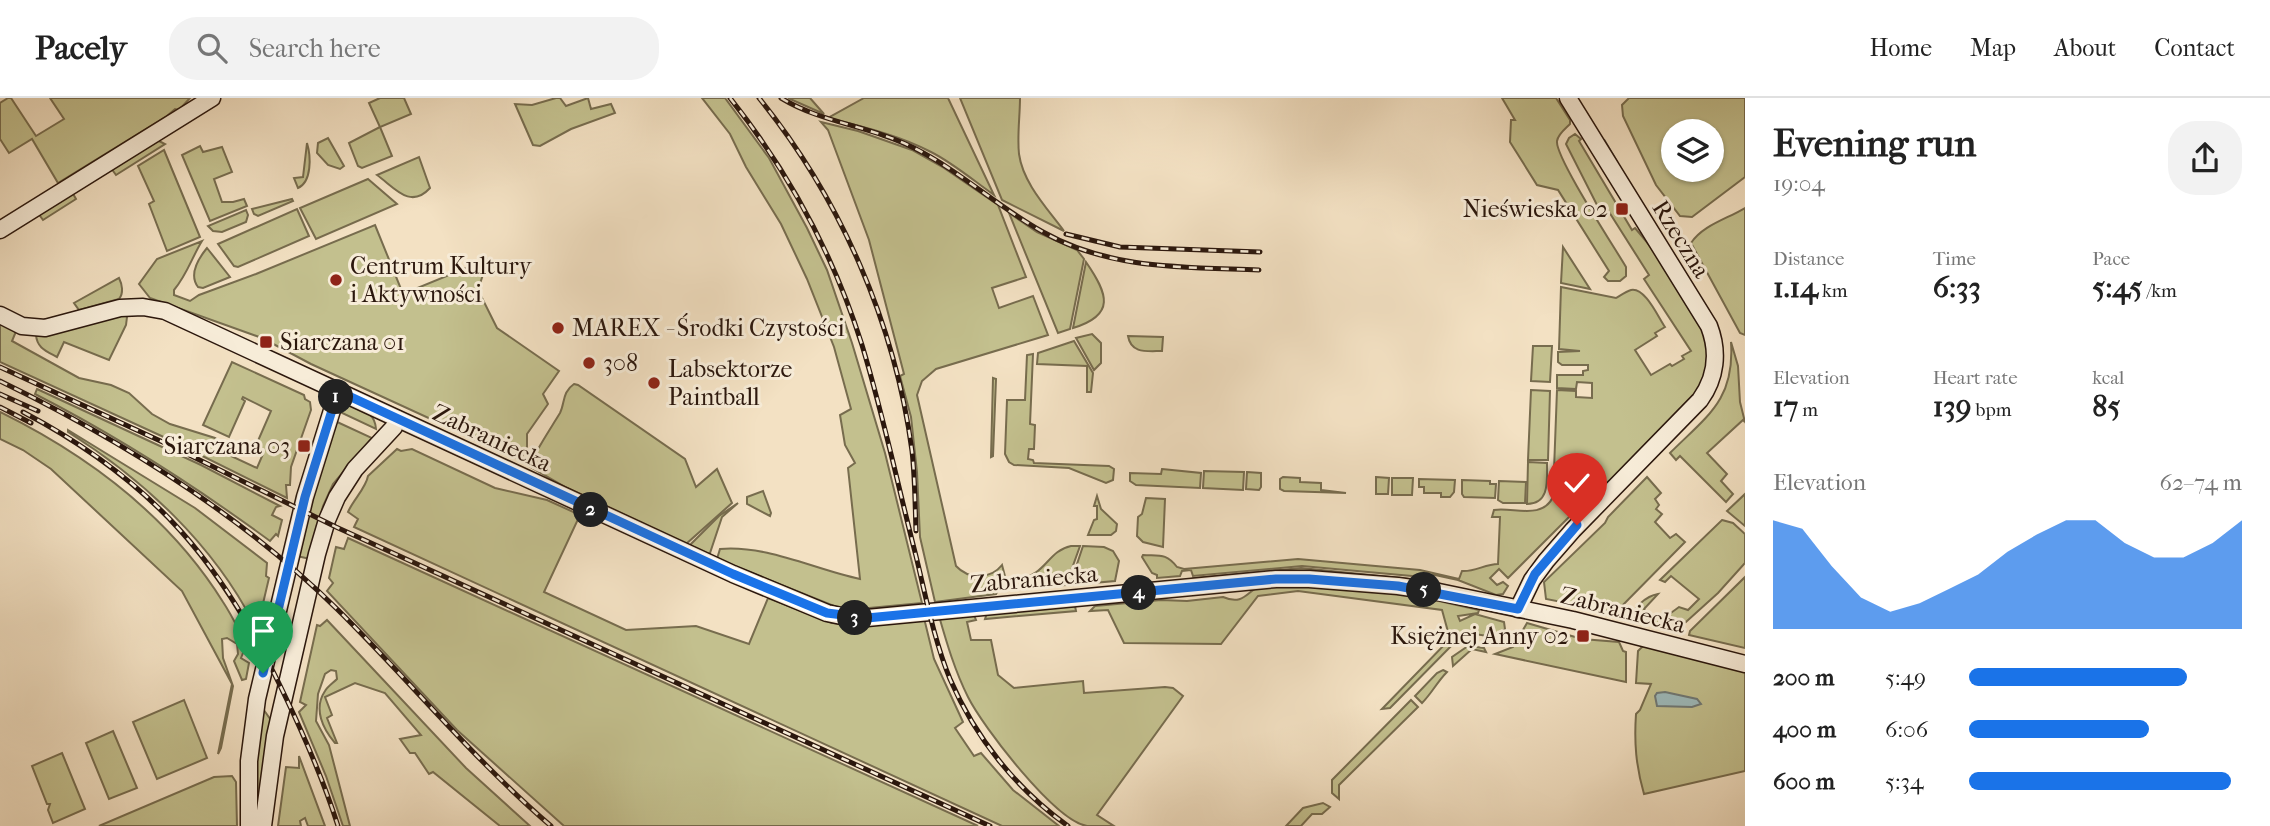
<!DOCTYPE html>
<meta charset="utf-8">
<style>
body{margin:0;font-family:"IM FELL French Canon",serif;background:#f2f2f2;color:#222;height:100vh;display:flex;flex-direction:column;font-size:26px;white-space:nowrap}
*{box-sizing:border-box;margin:0}
p{font-size:23px;color:#767676}
.icon{flex:none;width:38px;height:38px;fill:none;stroke:currentColor;stroke-width:2;stroke-linecap:round;stroke-linejoin:round}
.map{position:relative;flex:1;overflow:hidden}
.details{display:flex;flex-direction:column;background:#fff;width:525px}
.details>*{flex:none}
.buttons{position:absolute;left:1661px;top:21px;display:grid;gap:14px}
.buttons a{display:grid;place-items:center;width:63px;height:63px;border-radius:50%;background:#fff;box-shadow:0 2px 5px #0004;font-size:35px}
.pin{position:absolute;display:grid;place-items:center;width:60px;height:60px;color:#fff;margin:-72px -30px;border-radius:50% 50% 50% 0;rotate:-45deg;box-shadow:0 0 7px #0007}
.pin .icon{rotate:45deg}
.km{position:absolute;width:35px;height:35px;margin:-18px;border-radius:50%;background:#222;color:#fff;font-size:19px;line-height:35px;text-align:center}
.round{display:grid;place-items:center;flex:none;width:74px;height:74px;border-radius:28px;background:#f2f2f2}
.summary{display:flex;align-items:center;justify-content:space-between;height:119px;padding:0 28px}
h1{font-size:38px;font-weight:800;line-height:52px}
.stats{display:grid;grid-template-columns:repeat(3,1fr);gap:10px;height:119px;padding:7px 28px}
.stats div{display:grid;align-content:center}
.stats b{font-size:30px;font-weight:800}
.stats small{font-size:19px;font-weight:400}
.stats p{font-size:19px}
.chart{height:196px;padding:14px 28px}
.chart p{display:flex;justify-content:space-between}
.chart svg{width:100%;height:126px;margin-top:7px;fill:#1a73e8;opacity:.7}
ul{padding:0 28px;list-style:none;font-size:23px}
li{display:grid;grid-template-columns:112px 84px 1fr;align-items:center;height:52px}
li i{height:18px;border-radius:9px;background:#1a73e8}
header{display:flex;align-items:center;gap:42px;box-sizing:border-box;height:98px;padding:0 35px;background:#fff;border-bottom:2px solid #e0e0e0}
header strong{font-size:33px}
nav{display:flex;gap:38px;margin-inline-start:auto;font-size:24px}
.search{width:490px;height:63px;background:#f2f2f2;display:flex;align-items:center;gap:18px;box-sizing:border-box;padding:0 24px;border-radius:28px;color:#767676;font-size:26px}
main{display:flex;flex:1;min-height:0}
.map>svg:first-child{display:block}
.green{fill:#c3c08e;stroke:#776c4e;stroke-width:2;fill-rule:evenodd}
.water{fill:#9ebbbc;stroke:#707976;stroke-width:2}
.lines{fill:none;stroke-linecap:round;stroke-linejoin:round}
.stream{stroke:#707976;stroke-width:2.5}
.secondary-casing{stroke:#2b170d;stroke-width:19}
.secondary{stroke:#f7ecd8;stroke-width:16}
.rail-casing{stroke:#2b170d;stroke-width:5}
.rail{stroke:#f7ecd8;stroke-width:2.5;stroke-dasharray:8;stroke-linecap:butt}
.route-casing{stroke:#fff;stroke-width:14}
.route{stroke:#1a73e8;stroke-width:9}
.poi-dot{fill:#8f2418;stroke:#f7ecd8;stroke-width:2.5}
.labels{text-anchor:middle;stroke-width:6;stroke-linejoin:round;paint-order:stroke}
.poi-label{font-size:24px;fill:#2b170d;stroke:#f7ecd8;text-anchor:start}
.street-label{font-size:24px;fill:#2b170d;stroke:#f7ecd8}
</style>
<header>
<strong>Pacely</strong>
<div class="search"><svg class="icon" aria-label="search" viewBox="0 0 24 24"><circle cx="10" cy="10" r="6"/><path d="M15 15l6 6"/></svg>Search here</div>
<nav><a>Home</a><a>Map</a><a>About</a><a>Contact</a></nav>
</header>
<main>
<div class="map">
<svg width="1745" height="728" viewBox="0 0 1745 728">
<rect width="100%" height="100%" fill="#f3e1c3"/>
<filter id="stains"><feTurbulence type="fractalNoise" baseFrequency=".00286" numOctaves="4"/><feColorMatrix values="0 0 0 0 .2 0 0 0 0 .09 0 0 0 0 .02 0 0 0 .5 -.17"/></filter>
<radialGradient id="worn" r=".72"><stop offset=".6" stop-color="#630" stop-opacity="0"/><stop offset="1" stop-color="#630" stop-opacity=".3"/></radialGradient>
<g class="green">
<polygon points="8,0 11,0 36,38 64,21 50,0 190,0 179,12 175,11 167,18 58,85 32,41 9,55 0,41 0,5"/>
<polygon points="380,0 404,0 411,16 380,29 392,58 362,70 358,68 349,45 380,29 369,5"/>
<polygon points="556,0 560,0 566,8 588,0 591,11 611,6 615,15 571,31 540,48 533,47 515,6 532,7"/>
<path d="M702,0H725L769,60L807,130L827,172L852,245L885,355L922,505L848,512L839,510L717,461L720,451C768,447 813,471 860,481L848,370L855,365L845,347L840,317L851,311L834,249L807,181L781,126L746,69L730,36Z"/>
<polygon points="788,0 810,0 824,16"/>
<path d="M864,0H948L994,97C974,83 953,65 931,54C898,37 863,29 828,20Z"/>
<path d="M960,0H1020C1020,18 1017,38 1019,56C1023,85 1047,110 1064,133L1002,102Z"/>
<path d="M1502,0H1556L1570,22V26C1565,31 1558,36 1557,43C1555,59 1615,150 1626,169V178L1620,183H1608L1604,179L1609,173L1558,92L1537,87L1510,44L1511,22H1515Z"/>
<path d="M1629,0H1745V79L1692,119L1680,118L1656,87L1623,18L1622,7ZM1673,33H1712V72H1673Z"/>
<path d="M821,24L858,33L912,52L944,70L998,107L1026,179L992,190L999,210L1033,198L1048,237L936,271L922,283L917,297L956,468C969,482 991,481 1002,467L1006,482H1003L996,496L935,504L920,439L917,374L911,319L900,278L904,276L869,142L828,32Z"/>
<path d="M1575,36L1581,41L1579,43L1632,132L1635,130C1657,155 1704,219 1708,251C1710,265 1704,281 1699,293L1578,418L1573,415L1508,480L1499,471L1490,480L1497,487L1503,484L1508,488L1503,496L1496,497L1458,482L1435,477L1412,478L1302,468L1193,478L1191,472L1182,473L1180,478L1157,480V477L1152,475L1142,459L1143,457C1160,458 1166,455 1177,469L1184,471L1298,461L1420,472L1459,481L1462,473C1475,474 1485,466 1498,466L1500,419H1492L1494,412C1514,409 1542,422 1553,399L1557,292L1576,293V299L1592,300V285L1577,284L1576,291L1557,290V277H1583V273L1588,272V267H1562L1558,264V254L1580,253L1559,251L1561,189L1616,200C1621,197 1627,193 1631,192C1645,189 1658,219 1665,229L1655,235L1657,238L1635,252L1651,277L1670,266L1672,268L1684,261L1682,258L1691,253L1644,181L1649,177L1604,106L1598,109L1566,46L1569,40Z"/>
<polygon points="328,40 344,68 340,71 328,67 317,55 318,45"/>
<polygon points="157,42 165,46 116,77 111,70"/>
<path d="M307,45C311,58 312,84 298,90L294,80L303,79Z"/>
<polygon points="200,48 203,54 222,49 232,74 214,81 222,104 233,104 244,101 247,108 210,123 182,57"/>
<polygon points="164,52 200,139 167,153 149,106 154,103 138,68"/>
<path d="M419,59L430,90C410,112 394,89 377,77Z"/>
<polygon points="368,81 397,106 316,141 300,110"/>
<polygon points="72,94 76,101 43,122 38,115"/>
<polygon points="292,101 293,103 258,118 254,116 252,111"/>
<path d="M1745,110V237L1740,235L1691,145C1703,127 1727,121 1745,110Z"/>
<polygon points="297,111 309,138 238,169 234,168 218,146"/>
<polygon points="246,112 248,117 246,124 222,134 213,133 208,128"/>
<polygon points="1009,115 1037,134 1077,152 1084,161 1070,231 1058,235"/>
<path d="M375,127L403,196L488,161L478,192L497,230L559,273L543,296L548,306L527,336V350L520,362L311,266L262,240L150,200L139,186L157,161L202,143C192,159 187,177 174,192V197L190,203L199,197L256,176Z"/>
<polygon points="1563,149 1590,191 1561,185"/>
<path d="M207,150L230,179L203,190L198,189C189,177 198,161 207,150Z"/>
<path d="M1086,164C1108,196 1116,217 1073,230Z"/>
<path d="M119,180C122,186 124,195 119,201L79,212L74,205Z"/>
<path d="M123,216L127,219L126,227L109,262L64,244L57,259C46,253 37,250 36,237Z"/>
<polygon points="0,223 17,231 12,243 79,280 111,287 129,295 152,316 170,326 215,340 225,348 231,358 257,370 263,356 254,352 271,313 243,299 242,301 245,303 229,339 203,327 232,264 304,297 305,301 310,304 311,312 291,369 290,387 286,387 287,400 168,341 0,264"/>
<polygon points="1092,236 1101,245 1101,265 1094,272 1076,240"/>
<path d="M1128,238L1163,239L1162,253C1147,253 1131,256 1128,238Z"/>
<polygon points="1074,243 1093,275 1091,294 1087,294 1087,268 1037,266 1038,255"/>
<path d="M1731,244L1738,268L1740,304L1745,324L1743,322L1707,355L1727,376L1721,383L1733,396L1726,404L1680,358L1676,362L1670,355C1707,318 1735,302 1731,244Z"/>
<polygon points="1533,248 1552,248 1550,284 1531,283"/>
<polygon points="1033,256 1030,326 1035,327 1034,351 1029,351 1028,361 1033,362 1034,365 1109,368 1114,371 1113,382 1106,385 1069,370 1014,367 1009,364 1005,356 1007,302 1025,302 1027,257"/>
<polygon points="993,280 996,281 993,358 991,359"/>
<path d="M574,286L578,287L685,361L696,389L717,371L732,405L686,446L567,390L529,368C538,349 549,333 560,315C565,305 562,294 574,286Z"/>
<path d="M37,291L201,367L280,408L276,409L272,417L282,422L278,438L276,436L270,443C195,388 117,338 35,296Z"/>
<polygon points="1531,292 1550,293 1548,362 1528,362"/>
<path d="M349,306C362,312 375,314 376,331L340,314Z"/>
<path d="M0,314C89,358 170,419 223,504C233,519 240,535 249,551L243,555L241,560L249,565L246,581L242,582L234,563L238,556L237,546L227,540L222,541L223,560L233,588L221,650L218,656L232,586L182,493L51,371L23,352L0,341Z"/>
<polygon points="335,323 372,340 333,386 323,408 310,461 297,458 311,396"/>
<path d="M68,332L195,410L267,465L266,478L269,480L261,514L258,511L252,516L257,526H254C213,446 143,381 68,334Z"/>
<path d="M397,351L401,353L412,351L495,390L547,402L580,417L544,494L626,532L696,528L749,546L768,500L832,525L857,527L924,520L934,561L963,624L955,630L974,658L981,655L1013,692L1059,728H1002L354,429L358,421L348,414C353,402 366,390 368,378Z"/>
<path d="M1528,364L1547,365C1547,382 1550,406 1527,406Z"/>
<polygon points="1162,371 1201,375 1200,390 1136,387 1130,383 1130,375 1161,376"/>
<polygon points="1204,373 1244,374 1243,392 1203,390"/>
<polygon points="1247,374 1261,375 1261,389 1259,392 1246,391"/>
<polygon points="1283,379 1300,380 1300,384 1321,385 1321,392 1346,395 1284,393 1280,391 1280,381"/>
<polygon points="1376,379 1389,380 1388,396 1376,396"/>
<polygon points="1647,379 1661,395 1655,401 1659,407 1656,411 1662,416 1655,424 1670,440 1676,436 1685,444 1614,516 1608,513 1546,501 1544,484 1605,425 1608,419"/>
<polygon points="1392,380 1413,380 1412,397 1392,397"/>
<polygon points="1419,381 1455,382 1454,394 1450,399 1441,399 1441,395 1424,395 1424,389 1419,389"/>
<polygon points="1462,382 1490,383 1490,386 1496,386 1495,400 1464,399 1462,396"/>
<polygon points="1499,383 1526,384 1525,405 1503,405 1498,402"/>
<polygon points="763,393 771,415 770,418 747,406 747,399"/>
<polygon points="1745,396 1745,428 1727,413"/>
<polygon points="1097,398 1101,411 1117,426 1116,433 1111,437 1088,437 1094,422 1097,421 1097,408 1094,408"/>
<polygon points="1146,400 1165,401 1163,449 1143,444 1137,438 1138,419 1142,416"/>
<polygon points="738,405 722,419 710,455 708,456 689,448 719,418"/>
<path d="M1722,422L1733,425L1745,436V465L1718,495L1676,533L1630,521C1633,510 1646,498 1658,496L1644,511L1648,516L1664,520L1679,509L1688,512L1699,501L1671,478L1665,484L1660,482Z"/>
<polygon points="348,440 978,728 564,728 457,632 327,493 333,485 329,480 336,449 344,451"/>
<path d="M1071,448H1080L1066,487L1050,488V485L1041,486V490H1030L1019,480C1046,478 1047,453 1071,448Z"/>
<polygon points="1083,448 1104,449 1113,453 1119,463 1115,483 1070,487"/>
<polygon points="1301,470 1412,481 1411,483 1199,482 1195,480"/>
<polygon points="1745,479 1745,550 1689,537 1690,533"/>
<path d="M1290,486L1399,494L1479,512L1478,515L1458,518L1460,523L1475,516L1504,524L1505,531L1494,539L1468,535L1458,538L1459,540L1390,610L1382,611L1450,541L1442,512L1298,493L1258,498L1221,546L1124,545L1108,512L1090,513L1095,508L1161,502L1187,503L1223,499C1244,508 1247,493 1260,488C1268,485 1281,486 1290,486Z"/>
<polygon points="1075,508 1076,513 985,521 987,515"/>
<path d="M974,517L976,522L967,524L971,542H991L998,577L1014,590L1083,583L1084,595L1165,589L1173,590L1183,598L1097,717L1114,728C1105,728 1096,728 1087,728C1055,723 983,629 968,599C955,573 947,546 939,518Z"/>
<path d="M327,522L466,670L530,728H500L433,674L429,676L415,655H410L400,641L421,637L385,595L355,585L325,599L332,617L327,620L337,645H335C323,631 313,611 325,593C328,588 333,585 337,581L336,573L331,572L325,576L318,596L316,623L329,647L350,728H343L326,678L299,614L306,607L300,604L317,527L320,528Z"/>
<polygon points="1527,525 1582,541 1619,544 1623,553 1626,554 1626,584 1495,556 1513,549"/>
<path d="M1645,546L1745,572V673L1644,696C1636,668 1634,645 1636,616L1640,612L1651,586L1636,585L1638,553Z"/>
<polygon points="1468,548 1484,550 1486,554 1472,551 1453,568 1452,559"/>
<path d="M1443,572L1447,574C1437,584 1432,595 1422,605L1415,598L1437,575Z"/>
<polygon points="184,602 207,660 157,681 133,624"/>
<polygon points="1411,602 1418,609 1339,687 1339,701 1332,695 1332,682"/>
<polygon points="261,608 273,625 257,726 255,671"/>
<polygon points="113,633 137,690 109,701 86,645"/>
<polygon points="62,655 85,711 53,725 48,712 50,706 47,706 32,668"/>
<polygon points="299,658 325,728 308,728 305,720 300,723 301,728 278,728 286,669 299,670"/>
<polygon points="232,678 236,684 237,728 99,728 214,679"/>
<polygon points="1323,705 1330,709 1322,716 1312,716 1301,728 1286,728 1303,710"/>
</g>
<polygon class="water" points="1665,594 1697,601 1701,606 1692,609 1657,608 1655,598 1657,595"/>
<g class="lines">
<polyline class="stream" points="1604,42 1617,64"/>
<g class="secondary-casing">
<g id="secondary">
<polyline points="0,132 212,0"/>
<polyline points="0,217 22,228 45,230 120,210 143,209 165,213 733,476 827,515 851,520 867,520 1276,481 1309,481 1398,488 1439,494 1573,522 1745,566"/>
<path d="M1518,511L1532,482L1546,463L1573,432L1700,302C1716,280 1719,254 1709,228L1568,0"/>
<polyline points="249,728 249,663 257,601 305,399 338,293"/>
<polyline points="263,728 275,638 317,456 327,422 337,399 355,371 394,329 397,321"/>
</g>
</g>
<use href="#secondary" class="secondary"/>
<g class="rail-casing">
<g id="rail">
<path d="M730,0C788,73 834,158 862,247C883,316 898,388 916,458C926,499 934,542 950,581C975,639 1016,691 1068,728"/>
<path d="M759,0C840,100 895,225 912,353C915,380 915,406 916,433"/>
<path d="M781,0C822,25 871,28 914,50C960,73 998,109 1043,134C1110,172 1185,169 1259,172"/>
<polyline points="1066,136 1120,149 1260,154"/>
<polyline points="0,269 167,346 336,429 990,728"/>
<path d="M0,283C121,342 242,417 338,512C410,583 474,662 551,728"/>
<polyline points="0,296 38,313"/>
<polyline points="0,309 31,325"/>
<path d="M23,314C156,384 223,466 286,600C306,642 324,684 338,728"/>
</g>
</g>
<use href="#rail" class="rail"/>
</g>
<g class="lines">
<g class="route-casing">
<polyline id="route" points="263,575 305,399 338,293 733,476 827,515 867,520 1276,481 1309,481 1398,488 1518,511 1535,476 1577,427"/>
</g>
<use href="#route" class="route"/>
</g>
<g class="poi-dot">
<rect x="1615" y="104" width="14" height="14" rx="3.5"/>
<circle cx="336" cy="182" r="7"/>
<circle cx="558" cy="230" r="7"/>
<rect x="259" y="237" width="14" height="14" rx="3.5"/>
<circle cx="589" cy="265" r="7"/>
<circle cx="654" cy="285" r="7"/>
<rect x="297" y="341" width="14" height="14" rx="3.5"/>
<rect x="1576" y="531" width="14" height="14" rx="3.5"/>
</g>
<g class="labels">
<g class="poi-label">
<text x="1608" y="119" text-anchor="end">Nieświeska 02</text>
<text x="350" y="176">Centrum Kultury<tspan x="350" dy="28">i Aktywności</tspan></text>
<text x="572" y="238">MAREX - Środki Czystości</text>
<text x="280" y="252">Siarczana 01</text>
<text x="603" y="273">308</text>
<text x="668" y="279">Labsektorze<tspan x="668" dy="28">Paintball</tspan></text>
<text x="290" y="356" text-anchor="end">Siarczana 03</text>
<text x="1569" y="546" text-anchor="end">Księżnej Anny 02</text>
</g>
<g class="street-label">
<text transform="translate(1681 141) rotate(58)" y="8">Rzeczna</text>
<text transform="translate(492 340) rotate(25)" y="8">Zabraniecka</text>
<text transform="translate(1034 481) rotate(-5)" y="8">Zabraniecka</text>
<text transform="translate(1623 512) rotate(14)" y="8">Zabraniecka</text>
</g>
</g>
<rect width="100%" height="100%" filter="url(#stains)"/>
<rect width="100%" height="100%" fill="url(#worn)"/>
</svg>
<div class="buttons">
<a><svg class="icon" aria-label="layers" viewBox="0 0 24 24"><path d="M12 4l9 5-9 5-9-5zM3 14l9 5 9-5"/></svg></a>
</div>
<div class="pin" style="left:263px;top:575px;background:#1e9e55"><svg class="icon" aria-label="arrive" viewBox="0 0 24 24"><path d="M6 21V4h12l-3 4 3 4H6"/></svg></div>
<div class="pin" style="left:1577px;top:427px;background:#d93025"><svg class="icon" aria-label="check" viewBox="0 0 24 24"><path d="M5 12l5 5 9-10"/></svg></div>
<b class="km" style="left:336px;top:299px">1</b>
<b class="km" style="left:591px;top:412px">2</b>
<b class="km" style="left:855px;top:520px">3</b>
<b class="km" style="left:1139px;top:495px">4</b>
<b class="km" style="left:1424px;top:492px">5</b>
</div>
<section class="details">
<div class="summary"><div><h1>Evening run</h1><p>19:04</p></div><a class="round"><svg class="icon" aria-label="share" viewBox="0 0 24 24"><path d="M12 15V3M7 8l5-5 5 5M5 13v7h14v-7"/></svg></a></div>
<div class="stats">
<div><p>Distance</p><b>1.14<small> km</small></b></div>
<div><p>Time</p><b>6:33</b></div>
<div><p>Pace</p><b>5:45<small> /km</small></b></div>
</div>
<div class="stats">
<div><p>Elevation</p><b>17<small> m</small></b></div>
<div><p>Heart rate</p><b>139<small> bpm</small></b></div>
<div><p>kcal</p><b>85</b></div>
</div>
<div class="chart"><p><span>Elevation</span>62–74 m</p>
<svg viewBox="0 0 160 44" preserveAspectRatio="none"><path d="M0 44V6L10 9L20 22L30 33L40 38L50 35L60 30L70 25L80 17L90 11L100 6L110 6L120 14L130 19L140 19L150 14L160 6V44z"/></svg>
</div>
<ul>
<li><b>200 m</b>5:49<i style="width:80%"></i></li>
<li><b>400 m</b>6:06<i style="width:66%"></i></li>
<li><b>600 m</b>5:34<i style="width:96%"></i></li>
</ul>
</section>
</main>
